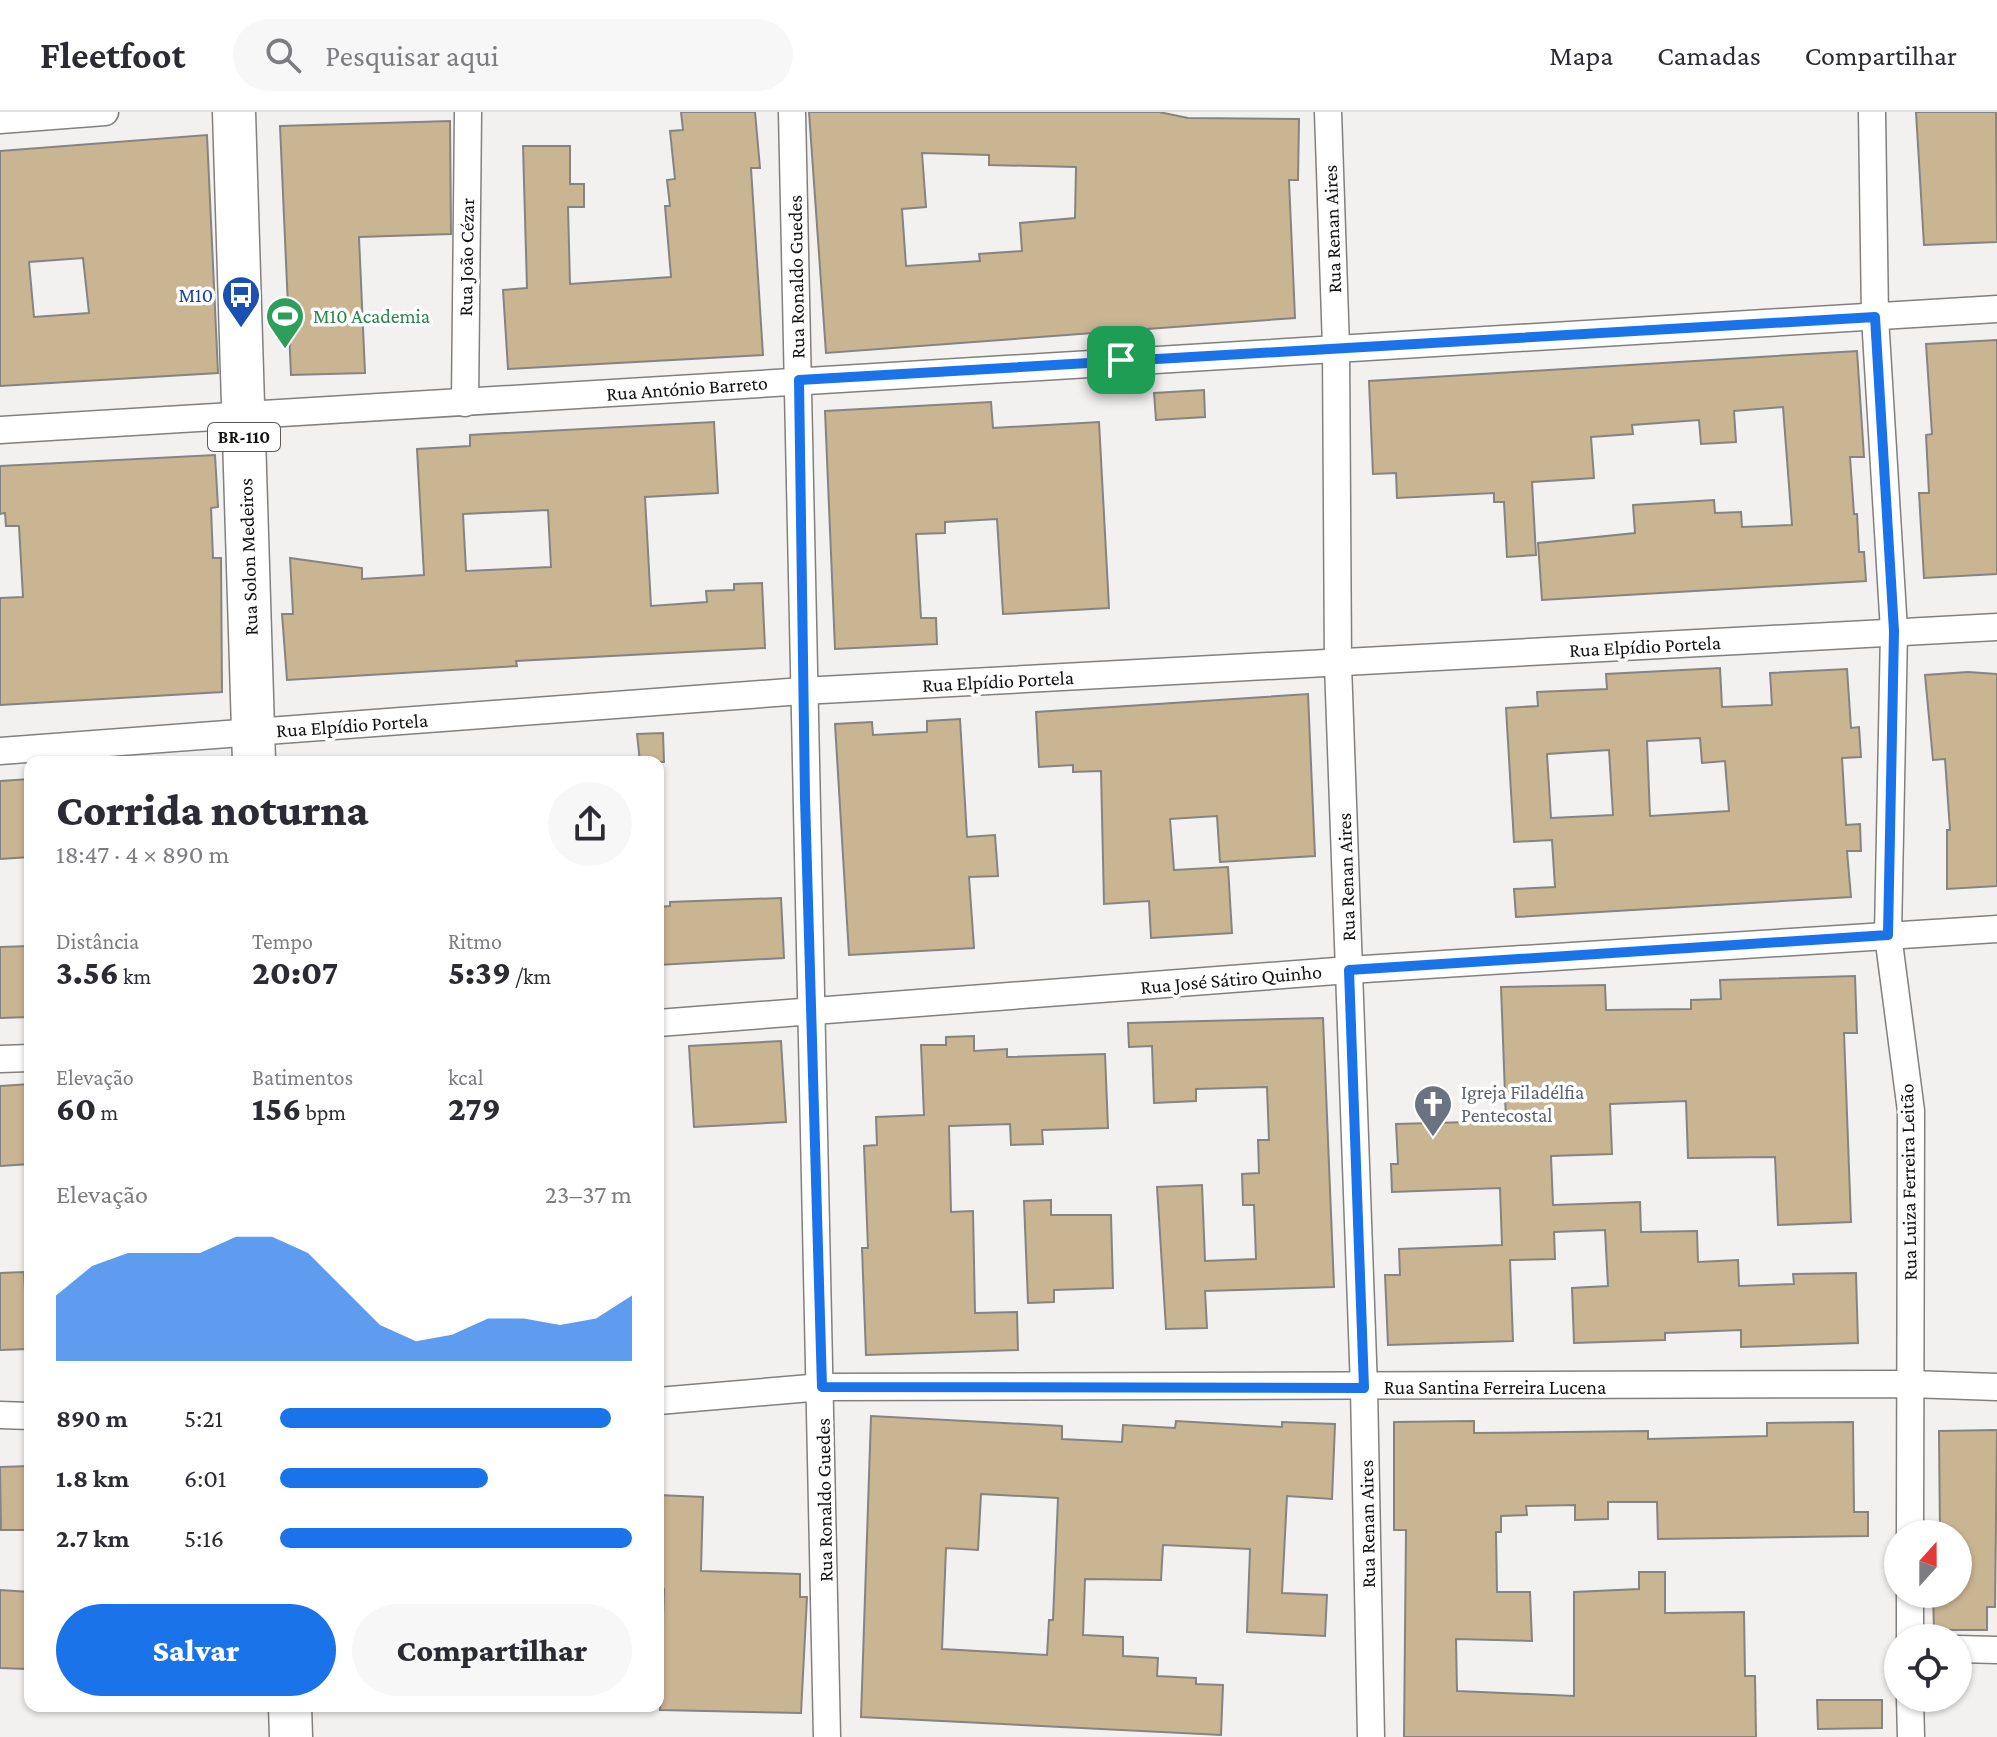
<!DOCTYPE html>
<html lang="pt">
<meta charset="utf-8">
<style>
body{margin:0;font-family:"Crimson Pro",serif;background:#f7f7f7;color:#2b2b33;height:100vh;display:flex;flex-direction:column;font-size:30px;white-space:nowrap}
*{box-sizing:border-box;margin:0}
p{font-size:26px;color:#7c7c81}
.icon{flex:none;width:44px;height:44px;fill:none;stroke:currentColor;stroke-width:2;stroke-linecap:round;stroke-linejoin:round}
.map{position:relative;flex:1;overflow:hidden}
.sheet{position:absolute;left:24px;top:644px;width:640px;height:956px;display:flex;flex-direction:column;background:#fff;border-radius:16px;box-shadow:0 2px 6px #0004}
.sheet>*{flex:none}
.needle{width:52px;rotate:21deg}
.controls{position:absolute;left:1884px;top:1408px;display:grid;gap:16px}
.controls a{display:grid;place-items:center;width:88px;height:88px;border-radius:50%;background:#fff;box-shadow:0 2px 6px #0004;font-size:40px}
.pin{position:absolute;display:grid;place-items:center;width:68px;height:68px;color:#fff;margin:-34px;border-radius:16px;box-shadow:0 4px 12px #0006}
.round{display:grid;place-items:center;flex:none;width:84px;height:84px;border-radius:42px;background:#f7f7f7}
.head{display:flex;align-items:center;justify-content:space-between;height:136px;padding:0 32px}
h1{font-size:44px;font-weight:800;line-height:60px}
.figures{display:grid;grid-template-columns:repeat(3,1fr);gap:12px;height:136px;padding:8px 32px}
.figures div{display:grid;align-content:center}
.figures b{font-size:34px;font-weight:800}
.figures small{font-size:22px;font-weight:400}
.figures p{font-size:22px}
.chart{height:224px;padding:16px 32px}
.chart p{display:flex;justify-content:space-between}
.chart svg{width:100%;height:144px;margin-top:8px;fill:#1a73e8;opacity:.7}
.cta{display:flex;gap:16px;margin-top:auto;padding:16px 32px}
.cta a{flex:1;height:92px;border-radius:48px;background:#1a73e8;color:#fff;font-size:32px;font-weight:800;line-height:92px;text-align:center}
.cta a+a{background:#f7f7f7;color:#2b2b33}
ul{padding:0 32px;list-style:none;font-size:26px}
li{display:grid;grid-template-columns:128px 96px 1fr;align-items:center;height:60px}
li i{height:20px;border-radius:10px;background:#1a73e8}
header{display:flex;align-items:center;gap:48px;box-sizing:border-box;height:112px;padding:0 40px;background:#fff;border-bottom:2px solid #e1e1e2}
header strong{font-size:38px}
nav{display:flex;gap:44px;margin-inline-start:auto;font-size:28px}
.search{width:560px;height:72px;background:#f7f7f7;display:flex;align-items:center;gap:20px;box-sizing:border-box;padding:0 28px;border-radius:44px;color:#7c7c81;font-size:30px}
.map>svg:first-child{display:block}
.building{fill:#cab593;stroke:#858481;stroke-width:2;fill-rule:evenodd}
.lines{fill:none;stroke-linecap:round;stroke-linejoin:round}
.street-casing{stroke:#82807e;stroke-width:29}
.primary-casing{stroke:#82807e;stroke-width:45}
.street{stroke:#fff;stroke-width:26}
.primary{stroke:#fff;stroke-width:42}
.route-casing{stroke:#fff;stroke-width:16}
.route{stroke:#1a73e8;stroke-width:10}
.labels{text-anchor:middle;stroke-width:7;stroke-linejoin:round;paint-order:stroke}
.shield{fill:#fff;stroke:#5a5958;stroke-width:2}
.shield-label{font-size:18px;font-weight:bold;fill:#131211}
.street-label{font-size:20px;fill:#131211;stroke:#fff}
.transit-label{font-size:20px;fill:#164399;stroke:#fff;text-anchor:end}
.leisure-label{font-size:20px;fill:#27864d;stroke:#fff;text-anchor:start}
.worship-label{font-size:20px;fill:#5b616d;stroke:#fff;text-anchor:start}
</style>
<header>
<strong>Fleetfoot</strong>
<div class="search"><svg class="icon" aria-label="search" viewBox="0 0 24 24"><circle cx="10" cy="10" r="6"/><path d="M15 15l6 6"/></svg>Pesquisar aqui</div>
<nav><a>Mapa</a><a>Camadas</a><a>Compartilhar</a></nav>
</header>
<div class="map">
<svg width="1997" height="1625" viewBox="0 0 1997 1625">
<rect width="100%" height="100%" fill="#f3f1ef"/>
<g class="building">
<polygon points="681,0 755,0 760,56 751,56 763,243 508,257 503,178 527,176 523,34 570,34 570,72 584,72 584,95 568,95 570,172 671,165 665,94 670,94 667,68 675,67 670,19 683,18"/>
<path d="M809,0H1159L1188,6L1299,7L1298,68H1289L1295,206L826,241ZM922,41L989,43V53L1076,55L1075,106L1020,111L1022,139L979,142L980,149L906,154L902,97L926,95Z"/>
<polygon points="1916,0 1996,0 1997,130 1924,133"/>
<polygon points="450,9 451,122 359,125 365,261 291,263 280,14"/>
<path d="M207,23L218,261L0,274V39ZM83,146L89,201L34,205L29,150Z"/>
<polygon points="1997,228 1997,462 1924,466 1919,381 1929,381 1926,323 1932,322 1926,232"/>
<polygon points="1857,239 1864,345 1850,345 1854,402 1857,402 1859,440 1864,440 1866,469 1542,488 1538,431 1635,421 1633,393 1714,388 1715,401 1741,400 1742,415 1792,413 1783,295 1734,299 1736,330 1701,332 1699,308 1632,313 1633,322 1591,325 1594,366 1532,370 1536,443 1507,445 1504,390 1494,390 1494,381 1397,386 1396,361 1373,362 1369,269"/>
<polygon points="1204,278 1205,305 1156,308 1154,281"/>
<polygon points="991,290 993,316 1099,310 1109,496 1003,502 997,407 945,410 945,421 916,422 921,506 936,506 937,532 835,537 825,299"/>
<path d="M714,310L718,381L645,385L651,494L707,490L706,479L734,478V472L762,471L765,536L516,549L517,554L287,568L282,502H293L290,446L362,456V467L424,463L417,337L470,334V323ZM548,398L551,455L466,459L463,402Z"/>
<polygon points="215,343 218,395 211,396 213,446 221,446 222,580 0,593 0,486 23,485 19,414 6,414 5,401 0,402 0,354"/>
<path d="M1720,556L1722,595L1772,593L1770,561L1847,557L1851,616L1859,615L1861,645L1842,646L1846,713L1860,712L1861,739H1847L1851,785L1516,805L1514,777L1555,775L1552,728L1514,730L1506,596L1538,594L1537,580L1607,577L1606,562ZM1700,626L1702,651L1725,649L1729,699L1650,704L1647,629ZM1609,638L1613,703L1551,706L1547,642Z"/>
<polygon points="1968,560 1997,562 1997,774 1947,777 1947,718 1950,718 1945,647 1933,648 1925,563"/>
<polygon points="1308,582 1315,744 1220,750 1217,704 1170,707 1174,758 1228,755 1232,821 1151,826 1149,789 1104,792 1101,659 1073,660 1073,653 1039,655 1036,600"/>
<polygon points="960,607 967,725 995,723 998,764 969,765 974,836 849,843 835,612 872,610 873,623 927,620 927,609"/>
<polygon points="663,621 664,650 640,650 637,622"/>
<polygon points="30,667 30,745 0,747 0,669"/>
<polygon points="781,786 784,846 658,853 658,795 670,794 670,790"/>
<polygon points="30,834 30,905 0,906 0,835"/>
<polygon points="1855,864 1857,921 1844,921 1851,1110 1778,1113 1775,1045 1688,1046 1686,989 1610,992 1612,1042 1551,1044 1553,1093 1640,1090 1641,1120 1697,1119 1698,1150 1738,1148 1739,1174 1794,1172 1793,1162 1856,1161 1858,1231 1741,1235 1741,1218 1665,1221 1665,1228 1574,1231 1572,1176 1608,1174 1605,1118 1554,1120 1555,1147 1510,1148 1513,1229 1388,1233 1385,1163 1400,1163 1399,1137 1502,1133 1500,1076 1392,1080 1391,1052 1398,1052 1396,1012 1506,1009 1501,875 1605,873 1606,898 1691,897 1691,888 1721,887 1720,868"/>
<polygon points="1323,906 1334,1175 1205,1179 1207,1216 1166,1217 1157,1075 1202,1073 1205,1149 1256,1147 1254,1093 1243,1093 1242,1062 1259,1061 1258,1028 1269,1028 1267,975 1196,977 1196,989 1154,991 1152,934 1129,935 1128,911"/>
<polygon points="974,924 974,939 1007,937 1007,945 1105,942 1108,1016 1042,1018 1043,1032 1011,1033 1010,1012 949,1014 951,1100 973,1099 975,1201 1017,1200 1018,1238 866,1243 862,1136 868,1136 864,1034 877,1033 876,1005 924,1003 921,933 946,933 946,925"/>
<polygon points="781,929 786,1010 694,1015 689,934"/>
<polygon points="30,972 30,1052 0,1054 0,974"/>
<polygon points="1051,1088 1051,1103 1111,1103 1113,1176 1054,1178 1054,1190 1028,1191 1024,1089"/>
<polygon points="24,1160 28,1237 0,1238 0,1161"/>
<path d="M871,1304L1062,1314V1327L1122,1330L1123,1313L1175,1316L1176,1309L1282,1315V1310L1335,1312L1332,1387L1287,1384L1282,1481L1327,1483L1325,1524L1247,1520L1250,1437L1163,1433L1161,1468L1085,1467L1083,1523L1123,1525V1544L1158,1546L1157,1564L1196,1566V1572L1223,1573L1221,1623L861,1605ZM981,1382L1058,1386L1053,1508H1049L1047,1543L942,1537L946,1436L978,1438Z"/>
<polygon points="1474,1309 1474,1321 1648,1319 1648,1327 1767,1324 1767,1311 1853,1310 1854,1400 1868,1400 1868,1424 1658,1427 1657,1390 1608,1390 1608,1407 1575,1408 1575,1393 1526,1394 1527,1403 1501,1404 1501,1420 1496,1420 1497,1480 1530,1480 1532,1529 1456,1527 1457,1579 1574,1584 1574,1480 1639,1477 1639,1460 1665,1460 1665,1501 1744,1500 1745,1564 1755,1564 1756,1625 1404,1625 1406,1418 1394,1418 1394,1310"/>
<polygon points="1997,1318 1995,1495 1987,1495 1987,1518 1934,1518 1933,1482 1958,1482 1958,1422 1940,1422 1939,1319"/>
<polygon points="30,1354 30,1418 1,1418 0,1355"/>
<polygon points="658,1383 703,1385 701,1459 800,1462 800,1485 807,1485 801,1601 660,1598 664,1477 658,1476"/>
<polygon points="0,1478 30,1480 30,1548 27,1548 26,1557 0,1556"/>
<polygon points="1817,1588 1882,1588 1882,1616 1818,1617"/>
</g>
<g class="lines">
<g class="street-casing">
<g id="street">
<polyline points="792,0 827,1625"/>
<polyline points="1328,0 1336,235 1338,553 1364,1276 1371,1625"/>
<polyline points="1872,0 1875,205 1894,519 1888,823 1911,999 1910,1422"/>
<polyline points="0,8 105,0"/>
<polyline points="465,291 468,0"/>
<polyline points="0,318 1997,197"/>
<polyline points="0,639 802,579 1997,515"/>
<polyline points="658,911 1349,858 1997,817"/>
<polyline points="0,947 30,946"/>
<polyline points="658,1289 822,1275 1910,1272 1997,1275"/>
<polyline points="0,1303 30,1304"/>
<polyline points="1910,1482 1910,1526"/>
<polyline points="1958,1537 1997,1538"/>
<polyline points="1910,1586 1911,1625"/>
</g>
</g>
<g class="primary-casing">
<g id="primary">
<polyline points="234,0 254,650"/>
<polyline points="290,1594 291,1625"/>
</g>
</g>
<use href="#street" class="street"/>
<use href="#primary" class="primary"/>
</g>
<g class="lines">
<g class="route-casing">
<polygon id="route" points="1875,205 1894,519 1888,823 1349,858 1364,1276 822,1275 805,686 799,268"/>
</g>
<use href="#route" class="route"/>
</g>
<defs>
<g id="bus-pin" transform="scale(2)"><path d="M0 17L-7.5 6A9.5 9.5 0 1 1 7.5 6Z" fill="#1a4fb4" stroke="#fff"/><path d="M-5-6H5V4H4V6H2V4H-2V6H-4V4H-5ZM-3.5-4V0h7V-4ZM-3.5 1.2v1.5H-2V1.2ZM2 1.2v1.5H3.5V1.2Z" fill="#fff"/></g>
<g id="stadium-pin" transform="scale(2)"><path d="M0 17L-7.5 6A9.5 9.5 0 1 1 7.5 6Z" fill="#2e9e5b" stroke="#fff"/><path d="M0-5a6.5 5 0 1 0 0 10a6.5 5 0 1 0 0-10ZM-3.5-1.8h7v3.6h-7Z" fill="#fff"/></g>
<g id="church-pin" transform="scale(2)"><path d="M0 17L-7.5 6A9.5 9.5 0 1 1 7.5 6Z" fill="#6b7280" stroke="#fff"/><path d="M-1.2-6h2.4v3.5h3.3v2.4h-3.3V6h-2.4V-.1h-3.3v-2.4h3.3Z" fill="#fff"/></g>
</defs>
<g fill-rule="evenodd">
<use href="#bus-pin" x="241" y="183"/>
<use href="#stadium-pin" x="285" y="204"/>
<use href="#church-pin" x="1433" y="992"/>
</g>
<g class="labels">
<rect class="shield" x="208" y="311" width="72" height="28" rx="6"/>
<g class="shield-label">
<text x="244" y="331">BR-110</text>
</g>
<g class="street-label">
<text transform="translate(1332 117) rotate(-92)" y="7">Rua Renan Aires</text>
<text transform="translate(466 145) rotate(-89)" y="7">Rua João Cézar</text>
<text transform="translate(796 165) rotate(-91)" y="7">Rua Ronaldo Guedes</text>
<text transform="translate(687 276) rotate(-4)" y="7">Rua António Barreto</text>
<text transform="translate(248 445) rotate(-92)" y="7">Rua Solon Medeiros</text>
<text transform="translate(1645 534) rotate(-3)" y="7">Rua Elpídio Portela</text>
<text transform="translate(998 569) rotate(-3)" y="7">Rua Elpídio Portela</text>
<text transform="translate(352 613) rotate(-4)" y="7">Rua Elpídio Portela</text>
<text transform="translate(1346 765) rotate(-92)" y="7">Rua Renan Aires</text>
<text transform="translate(1231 867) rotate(-5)" y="7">Rua José Sátiro Quinho</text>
<text transform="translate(1908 1070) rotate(-91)" y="7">Rua Luiza Ferreira Leitão</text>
<text x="1495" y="1282">Rua Santina Ferreira Lucena</text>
<text transform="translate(824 1388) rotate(-91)" y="7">Rua Ronaldo Guedes</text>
<text transform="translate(1367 1412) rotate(-91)" y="7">Rua Renan Aires</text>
</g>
<g class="transit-label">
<text x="213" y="190">M10</text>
</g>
<g class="leisure-label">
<text x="313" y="211">M10 Academia</text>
</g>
<g class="worship-label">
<text x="1461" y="987">Igreja Filadélfia<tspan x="1461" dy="23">Pentecostal</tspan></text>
</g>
</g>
</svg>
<div class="controls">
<a><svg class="needle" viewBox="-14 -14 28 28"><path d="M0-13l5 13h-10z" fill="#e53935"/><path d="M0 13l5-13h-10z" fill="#7c7c81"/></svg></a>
<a><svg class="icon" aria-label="locate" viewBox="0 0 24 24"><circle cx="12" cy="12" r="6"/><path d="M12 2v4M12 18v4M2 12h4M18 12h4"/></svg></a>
</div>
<div class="pin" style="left:1121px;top:248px;background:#1e9e55"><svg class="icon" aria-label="arrive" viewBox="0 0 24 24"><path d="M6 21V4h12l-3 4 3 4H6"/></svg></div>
<section class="sheet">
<div class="head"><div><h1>Corrida noturna</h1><p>18:47 · 4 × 890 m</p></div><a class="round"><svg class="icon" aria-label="share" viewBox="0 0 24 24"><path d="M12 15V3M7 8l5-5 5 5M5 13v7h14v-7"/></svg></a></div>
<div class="figures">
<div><p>Distância</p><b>3.56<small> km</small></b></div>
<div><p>Tempo</p><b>20:07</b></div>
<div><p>Ritmo</p><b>5:39<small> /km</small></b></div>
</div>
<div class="figures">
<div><p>Elevação</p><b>60<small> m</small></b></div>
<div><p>Batimentos</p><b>156<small> bpm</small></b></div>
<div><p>kcal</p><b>279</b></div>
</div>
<div class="chart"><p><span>Elevação</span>23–37 m</p>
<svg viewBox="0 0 160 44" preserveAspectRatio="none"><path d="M0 44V24L10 15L20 11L30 11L40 11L50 6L60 6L70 11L80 22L90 33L100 38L110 36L120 31L130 31L140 33L150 31L160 24V44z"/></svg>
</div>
<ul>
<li><b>890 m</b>5:21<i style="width:94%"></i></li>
<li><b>1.8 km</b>6:01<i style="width:59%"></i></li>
<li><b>2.7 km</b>5:16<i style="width:100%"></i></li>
</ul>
<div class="cta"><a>Salvar</a><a>Compartilhar</a></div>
</section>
</div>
